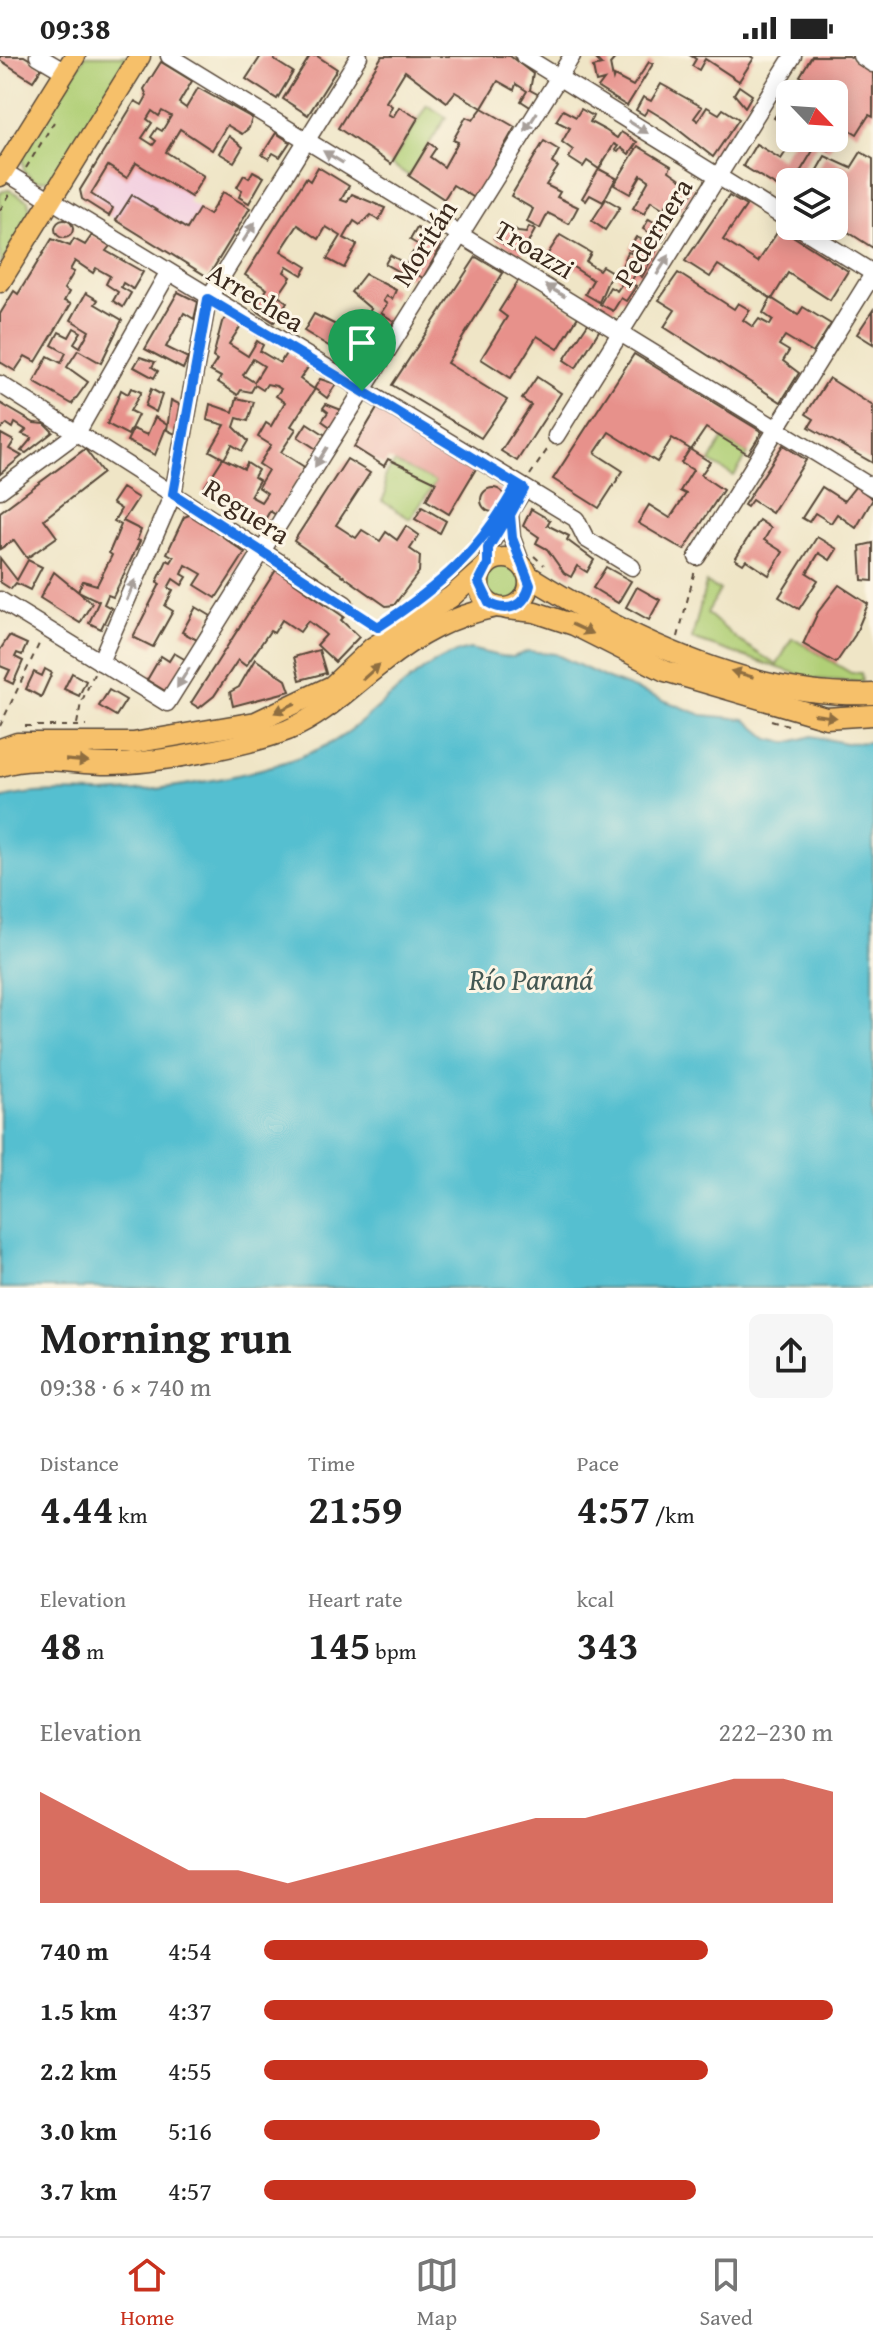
<!DOCTYPE html>
<meta charset="utf-8">
<style>
body{margin:0;font-family:"Gentium Book Plus",serif;background:#f6f6f6;color:#222;height:100vh;display:flex;flex-direction:column;font-size:30px;white-space:nowrap}
*{box-sizing:border-box;margin:0}
p{font-size:26px;color:#767676}
.icon{flex:none;width:44px;height:44px;fill:none;stroke:currentColor;stroke-width:2;stroke-linecap:round;stroke-linejoin:round}
.map{position:relative;height:1232px;overflow:hidden}
.side{display:flex;flex-direction:column;background:#fff;flex:1}
.side>*{flex:none}
.needle{width:52px;rotate:115deg}
.fabs{position:absolute;left:776px;top:24px;display:grid;gap:16px}
.fabs a{display:grid;place-items:center;width:72px;height:72px;border-radius:12px;background:#fff;box-shadow:0 4px 20px #0003;font-size:40px}
.pin{position:absolute;display:grid;place-items:center;width:68px;height:68px;color:#fff;margin:-82px -34px;border-radius:50% 50% 50% 0;rotate:-45deg;box-shadow:0 0 8px #0007}
.pin .icon{rotate:45deg}
.round{display:grid;place-items:center;flex:none;width:84px;height:84px;border-radius:12px;background:#f6f6f6}
.summary{display:flex;align-items:center;justify-content:space-between;height:136px;padding:0 40px}
h1{font-size:44px;font-weight:800;line-height:60px}
.figures{display:grid;grid-template-columns:repeat(3,1fr);gap:12px;height:136px;padding:8px 40px}
.figures div{display:grid;align-content:center}
.figures b{font-size:40px;font-weight:800}
.figures small{font-size:22px;font-weight:400}
.figures p{font-size:22px}
.chart{height:224px;padding:16px 40px}
.chart p{display:flex;justify-content:space-between}
.chart svg{width:100%;height:144px;margin-top:8px;fill:#c8321e;opacity:.7}
ul{padding:0 40px;list-style:none;font-size:26px}
li{display:grid;grid-template-columns:128px 96px 1fr;align-items:center;height:60px}
li i{height:20px;border-radius:10px;background:#c8321e}
.status{display:flex;justify-content:space-between;align-items:center;height:56px;padding:0 40px;background:#fff;direction:ltr}
.status svg{height:22px;fill:currentColor}
.menu{display:flex;justify-content:space-around;align-items:center;height:112px;border-top:2px solid #e0e0e0;background:#fff;font-size:22px;color:#767676}
.menu a{display:grid;justify-items:center;gap:4px}
.menu .current{color:#c8321e}
.map>svg:first-child{display:block}
.built{fill:#f3cfe0}
.green{fill:#b0cf76;stroke:#767c4a;stroke-width:2}
.water{fill:#55bfd0;stroke:#487477;stroke-width:2}
.building{fill:#e7918b;fill-rule:evenodd}
.lines{fill:none;stroke-linecap:round;stroke-linejoin:round}
.minor-casing{stroke:#564637;stroke-width:19}
.major-casing{stroke:#564637;stroke-width:23}
.path{stroke:#564637;stroke-width:2;stroke-dasharray:6 6;stroke-linecap:butt}
.minor{stroke:#fff;stroke-width:16}
.major{stroke:#f6c06b;stroke-width:20}
.oneway{fill:#a79f9a}
.oneway2{fill:#8f6e41}
.route-casing{stroke:#fff;stroke-width:16}
.route{stroke:#1a73e8;stroke-width:10}
.labels{text-anchor:middle;stroke-width:6;stroke-linejoin:round;paint-order:stroke}
.street-label{font-size:28px;fill:#3b2a1e;stroke:#fcf5e5}
.water-label{font-size:30px;font-style:italic;fill:#435753;stroke:#fcf5e5}
</style>
<div class="status"><b>09:38</b><svg viewBox="0 0 49 12"><path d="M0 12V9h3v3zM5 12V6h3v6zM10 12V3h3v9zM15 12V0h3v12zM26 1h20v11H26zM47 4h2v5h-2z"/></svg></div>
<div class="map">
<svg width="873" height="1232" viewBox="0 0 873 1232">
<rect width="100%" height="100%" fill="#fcf5e5"/>
<filter id="ink" filterUnits="userSpaceOnUse"><feTurbulence type="fractalNoise" baseFrequency=".0125" numOctaves="2"/><feDisplacementMap in="SourceGraphic" scale="16" xChannelSelector="R" yChannelSelector="G"/><feConvolveMatrix kernelMatrix="1 2 1 2 8 2 1 2 1" color-interpolation-filters="sRGB"/></filter>
<filter id="wash" filterUnits="userSpaceOnUse"><feTurbulence type="fractalNoise" baseFrequency=".006" numOctaves="4" result="noise"/><feDisplacementMap in="SourceGraphic" scale="32" xChannelSelector="R" yChannelSelector="G"/><feGaussianBlur stdDeviation="1.8" result="paint"/><feColorMatrix in="noise" values="0 0 0 0 0 0 0 0 0 0 0 0 0 0 0 0 0 1.4 0 .05"/><feComposite in="paint" operator="in"/></filter>
<g filter="url(#wash)">
<rect width="100%" height="100%" fill="#efe5c6"/>
<polygon class="built" points="121,68 204,120 188,146 236,176 208,221 82,143 80,134"/>
<g class="green">
<polygon points="85,0 131,0 57,122 35,125 24,115 22,101"/>
<polygon points="427,49 446,61 409,120 391,108"/>
<polygon points="9,134 28,144 31,159 0,210 0,136"/>
<polygon points="723,383 748,398 734,420 710,406"/>
<polygon points="395,407 436,426 410,463 382,445 386,437 384,421"/>
<circle cx="504" cy="527" r="20"/>
<polygon points="706,527 720,534 707,557 738,584 777,609 792,582 851,617 861,617 862,626 812,623 692,583"/>
</g>
<path class="water" d="M470,593L499,600L513,601L528,595L555,598L606,622L702,659L745,663L769,683L787,687L812,680L845,687L873,686V1232H0V743C36,733 66,737 103,737C168,735 271,718 329,688C375,664 418,601 470,593Z"/>
<g id="blocks">
<g class="building">
<polygon points="0,0 24,0 42,11 33,25 0,4"/>
<polygon points="261,0 276,0 274,4 293,16 277,43 246,23"/>
<polygon points="310,0 317,0 337,13 308,59 283,43"/>
<polygon points="382,0 510,0 533,18 530,34 539,39 532,52 521,45 527,35 516,28 514,34 498,25 482,52 515,71 475,142 453,129 444,143 409,120 429,87 436,92 430,101 444,111 458,86 453,84 466,61 473,64 482,52 455,36 447,46 405,15 386,46 392,50 388,58 393,61 399,51 418,62 391,108 338,72"/>
<polygon points="593,0 617,0 610,8 613,23 614,20 633,30 649,6 653,8 627,50 598,32 604,24 596,26 593,11 602,9"/>
<polygon points="691,0 750,0 754,2 739,25 705,3 699,14 692,10 696,3"/>
<polygon points="812,0 849,0 873,15 873,61 869,59 857,78 837,66 834,71 834,38 798,38 807,24 800,20"/>
<path d="M161,6L192,25L179,47L186,52L198,32L252,62L249,72L242,78L227,69L212,94L180,73L166,96L204,120L191,141L136,107L127,122L108,110L91,138L113,152L109,160L82,143L80,134L135,45L142,49L147,40L144,33ZM152,55L159,60L162,55L171,60L162,75L157,72L151,81L156,85L153,89L142,82L152,67L147,63Z"/>
<polygon points="661,28 702,51 694,62 698,65 707,51 719,58 723,53 739,63 713,101 666,64 648,53 644,59 636,54 643,41 651,45"/>
<polygon points="739,30 752,39 745,51 734,38"/>
<polygon points="781,51 788,55 790,52 790,72 774,62"/>
<polygon points="581,53 593,60 590,66 605,74 617,82 621,76 637,86 629,98 621,92 618,96 615,94 618,90 614,88 599,113 587,105 583,111 569,102 573,94 562,86 570,72 556,65 563,54 576,61"/>
<polygon points="276,77 290,86 280,101 273,97 269,103 262,99"/>
<polygon points="229,80 243,91 234,106 219,97"/>
<polygon points="795,82 835,83 829,94 817,88 794,126 790,126 788,137 743,110 756,88 781,103"/>
<polygon points="544,85 559,94 552,107 558,111 546,129 560,136 557,141 578,151 569,168 548,157 540,173 527,166 533,153 511,140"/>
<polygon points="638,90 671,110 669,115 695,133 681,154 673,149 676,144 671,141 664,153 651,145 644,158 633,152 649,124 641,119 630,138 614,129"/>
<polygon points="861,96 873,103 873,192 834,167 834,126 810,126 825,100 851,112"/>
<polygon points="318,111 349,130 341,144 347,146 352,138 385,152 379,164 371,159 360,169 354,165 344,182 357,189 344,212 327,203 341,180 326,171 319,183 298,169 281,195 307,211 302,219 287,210 284,216 291,221 278,240 287,246 274,266 254,253 267,233 245,219 306,122 310,125"/>
<polygon points="599,113 616,122 603,146 590,139 586,145 582,142"/>
<polygon points="253,115 264,121 249,147 239,141 242,134 237,131 244,119 249,122"/>
<polygon points="223,136 250,152 208,221 116,164 132,139 187,173 199,153 209,159"/>
<polygon points="729,140 746,150 723,184 758,206 780,172 848,215 830,244 788,217 772,243 718,209 710,221 685,205"/>
<polygon points="606,143 620,151 605,174 592,165"/>
<polygon points="649,163 668,175 663,185 643,173"/>
<circle cx="64" cy="173" r="9"/>
<polygon points="504,167 518,176 526,177 529,171 535,174 521,199 494,182"/>
<polygon points="417,172 438,183 440,192 423,222 414,217 410,222 385,208 390,199 406,208 413,196 420,199 424,192 410,184"/>
<polygon points="92,179 110,190 106,195 143,216 133,233 123,227 121,231 131,237 123,251 113,245 118,236 106,228 110,220 96,212 93,217 75,205 70,214 74,216 64,233 69,236 64,245 71,248 36,306 25,300 15,315 0,306 0,258 14,235 18,238 52,183 70,190 74,183 85,189"/>
<polygon points="560,179 591,197 586,206 599,214 602,210 612,216 599,246 585,238 593,224 570,209 564,219 543,205"/>
<polygon points="636,181 658,191 642,221 636,217 630,227 636,230 626,245 621,242 613,255 600,248 610,231 617,235 623,226 617,222 628,196 640,200 629,193"/>
<polygon points="476,201 503,217 447,307 507,344 481,382 392,329"/>
<polygon points="678,217 734,253 738,247 750,254 743,264 753,271 759,263 770,269 773,264 763,257 771,242 798,259 803,251 831,268 813,297 785,280 779,289 789,295 783,305 799,317 781,346 664,271 675,254 659,244"/>
<polygon points="365,218 396,234 392,243 386,240 383,245 387,248 381,257 394,265 381,286 359,272 371,253 351,236"/>
<polygon points="520,222 579,259 558,293 537,280 511,322 481,303 507,261 499,255"/>
<polygon points="178,236 198,246 194,263 184,257 166,291 188,302 183,313 145,293"/>
<polygon points="86,237 98,244 95,248 122,264 101,307 78,294 67,311 88,326 72,348 34,326 48,300 61,307 66,297 52,289 59,276 69,281 74,272 81,276 74,287 80,291 89,275 71,264"/>
<polygon points="873,254 873,288 857,278"/>
<polygon points="314,258 362,282 353,298 335,288 332,292 304,275"/>
<path d="M229,260L242,268L229,288L248,300L257,285L263,289L260,295L280,307L287,296L309,310L300,323L314,333L320,323L336,328L327,342L315,333L291,370L296,373L281,396L306,412L276,459L270,455L263,467L256,468L202,435L223,402L210,395L225,369L207,364L210,348L233,356L237,342L254,346L248,365L237,362L234,371L248,385L242,395L232,389L224,403L244,413L247,407L258,414L254,421L259,424L250,440L261,446L267,437L258,431L268,414L259,408L271,389L258,381L266,367L271,370L285,346L276,340L281,333L276,330L267,328L263,334L255,329L251,336L241,334L238,339L218,326L221,321L210,315L217,304L213,301L222,266ZM253,303L264,310L254,326L243,319Z"/>
<polygon points="589,266 600,273 576,312 564,304"/>
<polygon points="634,298 762,376 748,398 706,372 691,394 710,406 701,419 723,434 684,494 638,467 649,449 670,462 686,438 680,435 693,414 681,407 690,393 672,382 657,406 609,376 595,397 623,415 599,452 553,423"/>
<polygon points="140,301 155,306 152,311 158,315 154,322 134,311"/>
<polygon points="537,321 561,337 517,405 501,395 531,349 522,343"/>
<polygon points="829,322 873,350 873,407 809,371 814,363 806,358"/>
<polygon points="131,332 141,336 130,355 138,359 128,379 107,368 121,334 128,338"/>
<polygon points="151,333 162,339 156,356 145,350"/>
<polygon points="171,344 181,349 177,379 167,374"/>
<polygon points="0,347 34,367 45,368 53,376 26,397 21,395 32,382 22,378 26,374 15,367 13,372 7,368 0,374"/>
<polygon points="326,348 344,355 332,372 322,365 328,356 323,352"/>
<polygon points="378,351 477,411 449,458 426,444 436,426 388,403 384,410 354,391"/>
<polygon points="155,361 167,369 155,399 127,385 133,373 147,379"/>
<polygon points="307,367 327,380 318,394 298,381"/>
<polygon points="1,378 14,385 9,393 22,400 0,418"/>
<polygon points="783,389 806,404 783,440 772,457 752,444 747,451 744,449"/>
<polygon points="85,393 103,417 44,463 57,481 27,502 14,484 0,493 0,456"/>
<polygon points="347,403 370,417 336,469 356,482 362,474 380,485 386,476 397,484 406,470 419,479 410,493 420,500 419,516 394,549 386,550 294,485"/>
<polygon points="856,430 873,443 856,472 837,458 831,467 815,457 809,466 802,462 822,431 844,445"/>
<polygon points="122,432 138,442 123,465 141,474 137,484 140,485 113,541 108,539 104,548 111,552 101,573 89,567 99,545 78,535 83,525 97,529 112,499 109,497 121,469 114,465 121,453 112,447"/>
<circle cx="493" cy="444" r="12"/>
<polygon points="422,451 446,465 440,477 415,463"/>
<polygon points="531,453 550,464 547,469 569,480 567,484 594,504 587,516 577,510 571,521 564,517 547,493 536,487 539,481 523,470"/>
<polygon points="192,458 245,497 216,542 195,529 202,518 186,509 182,518 187,521 182,529 173,523 168,532 173,534 165,550 173,555 153,591 133,581 160,528 157,526 167,504 171,506 174,501 167,497 184,461"/>
<polygon points="759,464 771,472 764,484 783,496 769,519 746,504 743,508 735,503"/>
<polygon points="817,481 837,493 830,504 819,497 807,517 818,524 799,553 779,541"/>
<polygon points="873,487 873,525 862,524 860,490"/>
<polygon points="0,502 17,524 28,504 42,511 30,534 16,527 11,533 0,526"/>
<polygon points="606,511 631,525 618,547 593,532"/>
<polygon points="276,514 344,561 341,564 359,581 335,606 317,589 326,579 319,573 308,565 300,576 282,564 274,577 270,575 246,610 238,604 214,640 199,652 191,647"/>
<polygon points="54,516 92,547 80,567 40,542"/>
<polygon points="839,529 868,548 855,579 836,607 803,588 818,556"/>
<polygon points="637,531 660,544 649,564 626,551"/>
<polygon points="196,551 211,560 197,584 182,576"/>
<polygon points="9,580 27,588 22,599 17,597 15,601 23,605 13,628 5,624 10,614 0,610 0,594"/>
<polygon points="319,594 326,617 300,624 294,601"/>
<polygon points="174,597 186,604 167,636 147,624 161,600 169,605"/>
<polygon points="255,603 286,624 290,635 233,650 230,636 239,631"/>
<polygon points="45,613 52,617 41,641 26,633 34,616 42,620"/>
<polygon points="72,617 86,625 79,640 64,633"/>
<polygon points="109,634 126,644 116,660 99,650"/>
</g>
</g>
</g>
<g filter="url(#ink)">
<use href="#blocks" fill-opacity="0" stroke="#564637" stroke-width="2"/>
<g class="lines">
<g class="minor-casing">
<g id="minor">
<polyline points="38,0 65,16"/>
<polyline points="169,0 873,432"/>
<polyline points="524,0 790,165"/>
<polyline points="861,0 873,8"/>
<polyline points="0,113 576,463 586,483 632,511"/>
<polyline points="797,170 873,217"/>
<polyline points="0,328 345,548"/>
<polyline points="556,380 793,0"/>
<polyline points="0,434 77,377 168,217"/>
<polyline points="510,459 512,482 522,509"/>
<polyline points="697,501 873,218"/>
<polyline points="488,508 488,492 524,433"/>
<polyline points="0,544 167,647 572,0"/>
<polyline points="100,606 173,438 208,243 359,0"/>
</g>
</g>
<g class="major-casing">
<g id="major">
<polyline points="0,120 75,0"/>
<polyline points="0,226 140,0"/>
<circle cx="504" cy="527" r="25"/>
<path d="M529,520C629,583 753,643 873,638"/>
<polyline points="507,553 535,556 574,569 665,615 826,662 873,659"/>
<polyline points="0,693 17,687 133,687 256,666 332,630 372,592 451,541 485,511"/>
<path d="M0,710C36,698 71,708 109,708C153,708 246,690 288,674C324,659 352,630 382,607C417,579 452,560 496,551"/>
</g>
</g>
<g class="path">
<polyline points="26,112 54,66"/>
<polyline points="0,154 10,138"/>
<polyline points="530,419 549,391"/>
<polyline points="534,500 544,509"/>
<polyline points="453,516 474,495"/>
<polyline points="356,555 377,570"/>
<polyline points="678,581 695,514"/>
<polyline points="771,664 788,669"/>
<polyline points="77,668 81,647 94,618"/>
<polyline points="0,670 41,584"/>
<polyline points="25,670 86,670"/>
</g>
<use href="#minor" class="minor"/>
<use href="#major" class="major"/>
</g>
<defs><path id="oneway-solid" d="M-6-.8H1V-3.2L6.5 0L1 3.2V.8H-6Z" transform="scale(2)"/></defs>
<g class="oneway">
<use href="#oneway-solid" transform="translate(531 66) rotate(122)"/>
<use href="#oneway-solid" transform="translate(638 71) rotate(32)"/>
<use href="#oneway-solid" transform="translate(333 101) rotate(-149)"/>
<use href="#oneway-solid" transform="translate(249 176) rotate(-58)"/>
<use href="#oneway-solid" transform="translate(663 209) rotate(-58)"/>
<use href="#oneway-solid" transform="translate(555 235) rotate(-149)"/>
<use href="#oneway-solid" transform="translate(321 401) rotate(122)"/>
<use href="#oneway-solid" transform="translate(131 534) rotate(-67)"/>
<use href="#oneway-solid" transform="translate(183 622) rotate(122)"/>
</g>
<g class="oneway2">
<use href="#oneway-solid" transform="translate(582 573) rotate(25)"/>
<use href="#oneway-solid" transform="translate(371 616) rotate(-42)"/>
<use href="#oneway-solid" transform="translate(742 618) rotate(-164)"/>
<use href="#oneway-solid" transform="translate(285 652) rotate(155)"/>
<use href="#oneway-solid" transform="translate(825 660) rotate(8)"/>
<use href="#oneway-solid" transform="translate(77 705) rotate(5)"/>
</g>
</g>
<g class="lines" filter="url(#ink)">
<g class="route-casing">
<path id="route" d="M362,335L208,243L173,438L378,571C441,530 480,495 517,429L524,433L488,492V508L479,526L489,547C508,558 525,550 530,529L512,482L510,459L524,433L362,335"/>
</g>
<use href="#route" class="route"/>
</g>
<g class="labels">
<g class="street-label">
<text transform="translate(653 176) rotate(-58)" y="10">Pedernera</text>
<text transform="translate(424 187) rotate(-58)" y="10">Moritán</text>
<text transform="translate(535 193) rotate(31)" y="10">Troazzi</text>
<text transform="translate(256 241) rotate(31)" y="10">Arrechea</text>
<text transform="translate(247 455) rotate(33)" y="10">Reguera</text>
</g>
<g class="water-label">
<text x="531" y="934">Río Paraná</text>
</g>
</g>
</svg>
<div class="fabs">
<a><svg class="needle" viewBox="-14 -14 28 28"><path d="M0-13l5 13h-10z" fill="#e53935"/><path d="M0 13l5-13h-10z" fill="#767676"/></svg></a>
<a><svg class="icon" aria-label="layers" viewBox="0 0 24 24"><path d="M12 4l9 5-9 5-9-5zM3 14l9 5 9-5"/></svg></a>
</div>
<div class="pin" style="left:362px;top:335px;background:#1e9e55"><svg class="icon" aria-label="arrive" viewBox="0 0 24 24"><path d="M6 21V4h12l-3 4 3 4H6"/></svg></div>
</div>
<section class="side">
<div class="summary"><div><h1>Morning run</h1><p>09:38 · 6 × 740 m</p></div><a class="round"><svg class="icon" aria-label="share" viewBox="0 0 24 24"><path d="M12 15V3M7 8l5-5 5 5M5 13v7h14v-7"/></svg></a></div>
<div class="figures">
<div><p>Distance</p><b>4.44<small> km</small></b></div>
<div><p>Time</p><b>21:59</b></div>
<div><p>Pace</p><b>4:57<small> /km</small></b></div>
</div>
<div class="figures">
<div><p>Elevation</p><b>48<small> m</small></b></div>
<div><p>Heart rate</p><b>145<small> bpm</small></b></div>
<div><p>kcal</p><b>343</b></div>
</div>
<div class="chart"><p><span>Elevation</span>222–230 m</p>
<svg viewBox="0 0 160 44" preserveAspectRatio="none"><path d="M0 44V10L10 18L20 26L30 34L40 34L50 38L60 34L70 30L80 26L90 22L100 18L110 18L120 14L130 10L140 6L150 6L160 10V44z"/></svg>
</div>
<ul>
<li><b>740 m</b>4:54<i style="width:78%"></i></li>
<li><b>1.5 km</b>4:37<i style="width:100%"></i></li>
<li><b>2.2 km</b>4:55<i style="width:78%"></i></li>
<li><b>3.0 km</b>5:16<i style="width:59%"></i></li>
<li><b>3.7 km</b>4:57<i style="width:76%"></i></li>
</ul>
</section>
<nav class="menu">
<a class="current"><svg class="icon" aria-label="home" viewBox="0 0 24 24"><path d="M3 11l9-7 9 7M6 9v11h12V9"/></svg>Home</a>
<a><svg class="icon" aria-label="map" viewBox="0 0 24 24"><path d="M3 6l6-2 6 2 6-2v14l-6 2-6-2-6 2zM9 4v14M15 6v14"/></svg>Map</a>
<a><svg class="icon" aria-label="saved" viewBox="0 0 24 24"><path d="M7 4h10v16l-5-4-5 4z"/></svg>Saved</a>
</nav>
